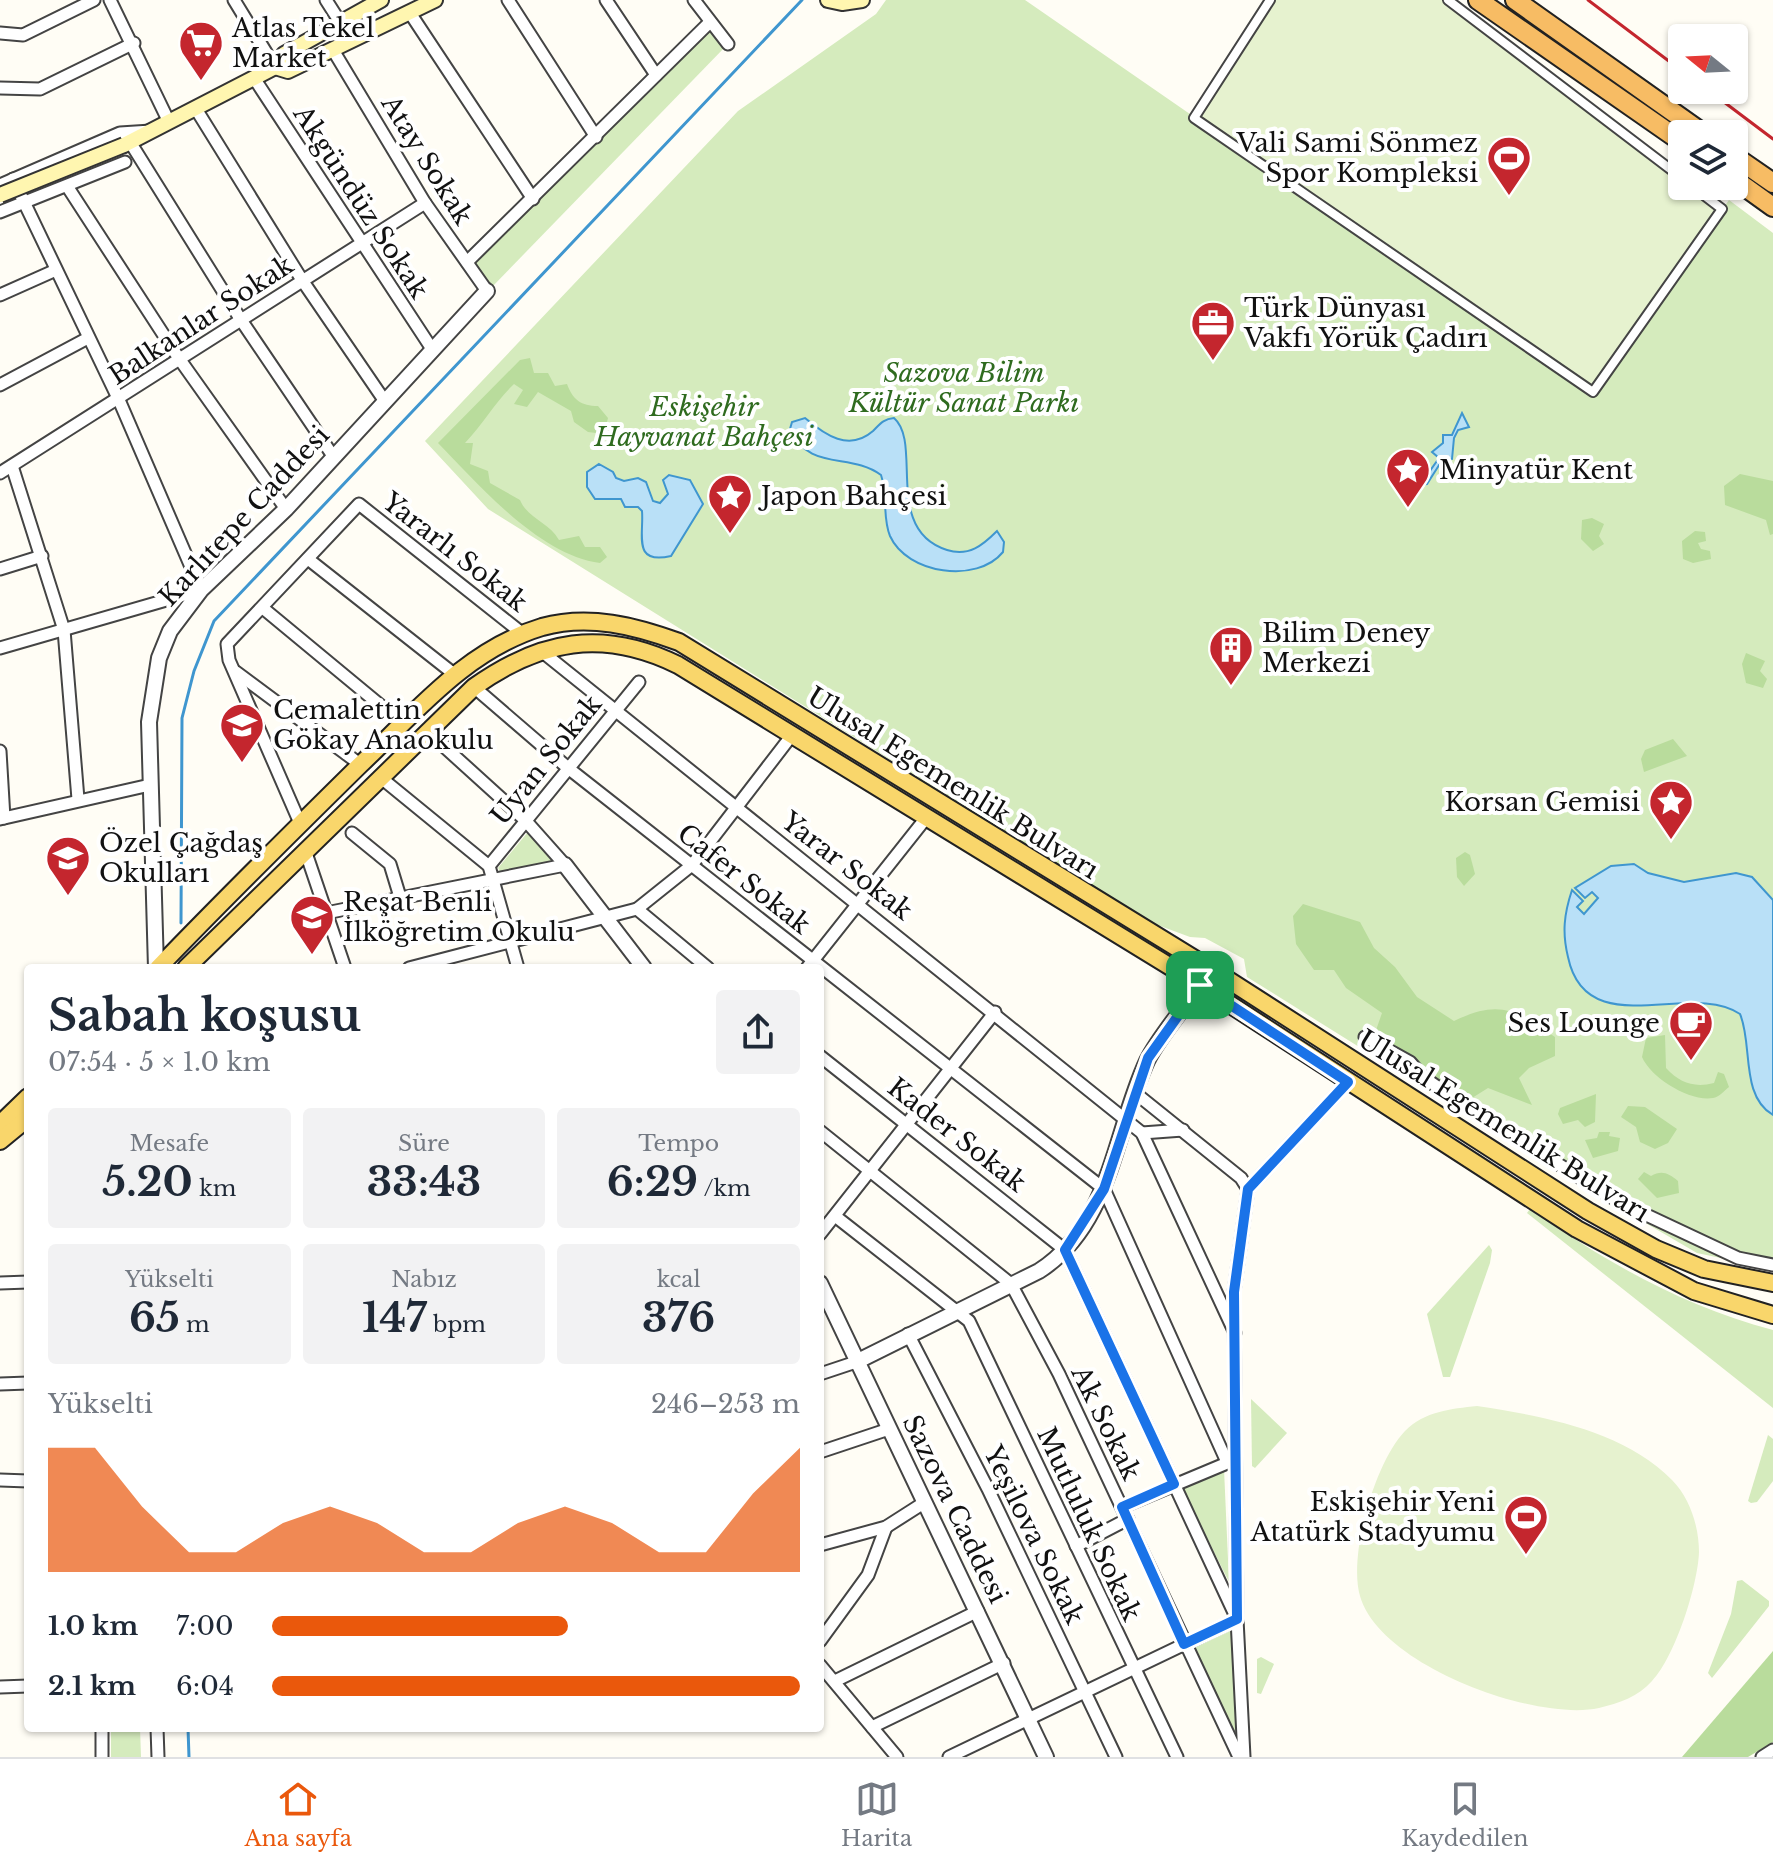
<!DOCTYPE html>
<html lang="tr">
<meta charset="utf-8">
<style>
body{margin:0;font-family:"Libre Baskerville",serif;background:#f2f2f3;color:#1f2937;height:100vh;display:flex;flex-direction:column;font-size:30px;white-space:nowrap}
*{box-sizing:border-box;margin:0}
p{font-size:26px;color:#747a83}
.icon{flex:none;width:44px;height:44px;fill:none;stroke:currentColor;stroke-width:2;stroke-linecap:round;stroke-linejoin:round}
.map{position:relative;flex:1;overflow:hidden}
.side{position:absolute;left:24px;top:964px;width:800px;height:768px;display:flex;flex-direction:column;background:#fff;border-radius:8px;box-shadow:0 2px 6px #0004}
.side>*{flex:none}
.needle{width:52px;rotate:288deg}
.controls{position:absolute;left:1668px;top:24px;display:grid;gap:16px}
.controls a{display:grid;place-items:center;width:80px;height:80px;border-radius:8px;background:#fff;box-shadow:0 2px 6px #0004;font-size:40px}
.pin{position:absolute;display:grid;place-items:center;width:68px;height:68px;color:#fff;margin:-34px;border-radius:16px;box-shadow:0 4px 12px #0006}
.round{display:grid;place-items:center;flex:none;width:84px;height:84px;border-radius:8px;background:#f2f2f3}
.overview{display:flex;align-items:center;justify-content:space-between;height:136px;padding:0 24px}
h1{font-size:44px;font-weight:800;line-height:60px}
.metrics{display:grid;grid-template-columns:repeat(3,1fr);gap:12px;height:136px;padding:8px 24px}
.metrics div{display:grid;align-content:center;border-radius:8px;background:#f2f2f3;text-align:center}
.metrics b{font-size:40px;font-weight:800}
.metrics small{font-size:22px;font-weight:400}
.metrics p{font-size:22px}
.chart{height:224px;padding:16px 24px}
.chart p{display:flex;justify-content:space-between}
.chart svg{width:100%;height:144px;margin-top:8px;fill:#ea580c;opacity:.7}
ul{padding:0 24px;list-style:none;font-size:26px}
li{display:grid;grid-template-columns:128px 96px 1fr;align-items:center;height:60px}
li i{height:20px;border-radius:10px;background:#ea580c}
.tabs{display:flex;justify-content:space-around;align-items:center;height:112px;border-top:2px solid #e0e1e3;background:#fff;font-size:22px;color:#747a83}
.tabs a{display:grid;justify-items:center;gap:4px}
.tabs .selected{color:#ea580c}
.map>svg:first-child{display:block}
.green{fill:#d5ebbd}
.forest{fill:#b9dc9c}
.pitch{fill:#e6f2cf}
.water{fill:#b9e0f7;stroke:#3f96cf;stroke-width:2}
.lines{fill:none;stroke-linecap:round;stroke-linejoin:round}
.stream{stroke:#3f96cf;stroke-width:3}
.pedestrian-casing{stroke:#444;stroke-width:12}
.minor-casing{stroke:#444;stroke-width:15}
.tertiary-casing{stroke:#444;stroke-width:18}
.secondary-casing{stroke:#333;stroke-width:18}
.primary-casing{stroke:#222;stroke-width:20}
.trunk-casing{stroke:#222;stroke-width:22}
.pedestrian{stroke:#fff;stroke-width:8}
.minor{stroke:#fff;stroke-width:11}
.tertiary{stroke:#fff;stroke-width:14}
.secondary{stroke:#fff6b0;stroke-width:14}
.primary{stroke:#f9d66b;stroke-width:16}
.trunk{stroke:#f7bc64;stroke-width:18}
.rail{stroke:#c4262e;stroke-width:3}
.secondary-bridge-casing{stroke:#333;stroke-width:18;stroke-linecap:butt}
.secondary-bridge{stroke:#fff6b0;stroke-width:14}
.route-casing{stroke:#fff;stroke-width:16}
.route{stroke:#1a73e8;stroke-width:10}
.labels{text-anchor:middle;stroke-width:8;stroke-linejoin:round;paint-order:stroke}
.poi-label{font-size:26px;fill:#111;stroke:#fff;text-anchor:start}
.street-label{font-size:26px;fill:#111;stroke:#fff}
.park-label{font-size:26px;font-style:italic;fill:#2f6b1f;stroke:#fff}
</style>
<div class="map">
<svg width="1773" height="1757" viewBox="0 0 1773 1757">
<rect width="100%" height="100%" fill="#fffdf5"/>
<g class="green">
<polygon points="886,0 1025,0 1592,392 1729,200 1773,233 1773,1269 1697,1253 1582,1186 1247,977 1244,959 1205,938 1190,937 1155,924 1093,886 488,509 425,441 738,111 876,14"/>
<polygon points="708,29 726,46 491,288 473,262"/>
<polygon points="528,832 554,861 501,873 498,868"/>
<path d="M1530,1209C1606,1262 1682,1306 1773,1330V1408L1527,1213Z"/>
<polygon points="1489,1245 1492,1250 1490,1263 1450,1377 1443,1377 1427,1314"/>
<polygon points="1251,1399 1287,1433 1255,1468 1252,1466"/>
<polygon points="1768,1435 1773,1439 1773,1481 1757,1502 1751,1503 1748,1501"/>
<polygon points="1224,1469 1229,1582 1181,1486"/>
<polygon points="1742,1580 1769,1601 1769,1606 1712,1678 1708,1673 1731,1614 1737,1581"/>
<polygon points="1233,1629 1236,1733 1193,1648"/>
<polygon points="1261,1657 1274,1664 1261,1694 1257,1693 1257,1659"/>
<polygon points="111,1728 140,1728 141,1757 111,1757"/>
</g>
<g class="forest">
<path d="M530,358L534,373H548L555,386L567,384C573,400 581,406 598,406L608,418L604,434L588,432L574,422L571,411L538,392L527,407L514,404L523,390L514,384C495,402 484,423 465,443H473L470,464L488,471L490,483L520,500C528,519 549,522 559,540L579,536L585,547H600L607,557L600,563C539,555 479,485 438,443L520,360Z"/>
<polygon points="1740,474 1773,481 1773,534 1770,535 1766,520 1725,505 1724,486"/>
<polygon points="1592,518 1604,524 1599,536 1604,544 1593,551 1581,539 1582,520"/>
<polygon points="1695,531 1705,532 1706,541 1698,543 1701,549 1710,551 1711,559 1693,563 1683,559 1682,541"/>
<polygon points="1746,653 1765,661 1760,671 1767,679 1763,688 1746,683 1742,664"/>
<polygon points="1673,739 1687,756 1644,772 1641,759 1645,750"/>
<polygon points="1465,852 1470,855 1475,874 1464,886 1457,877 1456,858"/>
<path d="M1303,904L1360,922L1374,948L1395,967L1417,997L1454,1021C1500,999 1515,1010 1555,1037V1056L1529,1068L1519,1078L1532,1105L1488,1088L1472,1098L1452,1091L1375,1033L1382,1013L1346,988L1334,970H1314L1296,944L1293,916Z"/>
<path d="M1665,1035L1666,1068C1680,1083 1694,1088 1714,1083L1718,1072L1724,1074L1729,1087C1724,1091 1719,1097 1713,1098C1690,1102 1651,1078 1642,1057L1646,1038Z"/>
<polygon points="1596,1094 1595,1122 1585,1127 1578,1120 1563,1124 1558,1114 1560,1108"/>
<polygon points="1628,1106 1645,1107 1677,1129 1668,1143 1655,1149 1640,1142 1636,1127 1621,1117"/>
<polygon points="1599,1132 1610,1132 1609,1136 1620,1138 1618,1151 1593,1158 1585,1140 1597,1138"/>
<path d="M1644,1172L1651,1176C1662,1170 1668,1173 1678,1181L1679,1193L1657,1198L1638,1179Z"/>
<polygon points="1773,1651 1773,1742 1748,1757 1682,1757"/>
</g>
<g class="pitch">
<polygon points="1270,0 1448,0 1682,178 1682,186 1692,186 1722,209 1593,392 1194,118"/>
<path d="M1477,1406C1542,1416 1623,1430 1672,1480C1690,1498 1699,1527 1699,1552C1698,1585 1675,1657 1652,1681C1638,1697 1619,1703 1599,1708C1535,1722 1379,1665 1360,1596C1348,1555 1375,1462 1405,1431C1425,1411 1451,1409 1477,1406Z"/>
</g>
<g class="water">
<polygon points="1462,413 1469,427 1458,430 1454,438 1452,459 1441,462 1427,484 1421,485 1418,477 1427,475 1439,458 1432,452 1443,443 1443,435 1452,435"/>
<path d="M805,418C825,435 849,452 873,431C880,424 883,419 894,418C923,443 883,530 947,550C969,557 983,545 997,531L1004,542L1003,552C977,584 907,574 890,536C882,517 888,495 881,475C850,452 809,472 790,429L792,422Z"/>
<path d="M599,464L613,472L616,478L624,481L638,478L646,482L653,501L660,503L668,494L663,480L669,475L690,480L703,504L671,556C632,565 644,535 642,511L638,507H625L621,499H595L587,487V472Z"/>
<path d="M1634,864L1648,873L1684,882L1736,873L1752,877L1773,900V1115C1740,1096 1753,1044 1740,1014C1691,980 1586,1044 1568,957C1562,933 1564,914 1572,890L1583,901L1577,907L1584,914L1598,898L1592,892L1585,898L1575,888L1611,866Z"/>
</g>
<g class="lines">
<g class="stream">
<polyline points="181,923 182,718 194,671 214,621 802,0"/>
<polyline points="188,1728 189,1757"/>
</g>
<g class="pedestrian-casing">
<g id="pedestrian">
<polyline points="1270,0 1194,118 1593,392 1722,209 1692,186"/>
<polyline points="1448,0 1682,178"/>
</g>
</g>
<g class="minor-casing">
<g id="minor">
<polyline points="110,0 169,122"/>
<polyline points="234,0 275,67"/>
<polyline points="326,0 340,22"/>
<polyline points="508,0 596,137"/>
<polyline points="606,0 656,75"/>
<polyline points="694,0 728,44"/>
<polyline points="410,13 533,199"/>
<polyline points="0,33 23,35 94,0"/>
<polyline points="333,50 425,203 487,291"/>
<polyline points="254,78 432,349"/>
<polyline points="0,88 40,89 134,43"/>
<polyline points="196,109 302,280 384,400"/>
<polyline points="130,142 241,320 333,456"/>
<polyline points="0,185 120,133 151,131"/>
<polyline points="67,186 178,357 286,509"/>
<polyline points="0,212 125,162"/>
<polyline points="467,262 709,23"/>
<polyline points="0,295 56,270"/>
<polyline points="0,385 88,338"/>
<polyline points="12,466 64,630 78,799"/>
<polyline points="0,473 425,203"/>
<polyline points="308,559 454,674"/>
<polyline points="0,569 42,556"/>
<polyline points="264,609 403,724"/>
<polyline points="0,648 201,590 119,400 13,179"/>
<polyline points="540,650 1142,1133 1235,1333"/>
<polyline points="236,672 361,765"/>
<polyline points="474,687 568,768 1104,1189 1227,1462"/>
<polyline points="428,732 525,820 565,865"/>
<polyline points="0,751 4,818"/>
<polyline points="380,777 489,866 518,968"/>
<polyline points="0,819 150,785"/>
<polyline points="300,823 229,660 227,644 359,504 523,634"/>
<polyline points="352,833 390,864 400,897"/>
<polyline points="305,850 345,968"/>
<polyline points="489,866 639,682"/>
<polyline points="637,909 708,968"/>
<polyline points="326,913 565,865"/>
<polyline points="409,968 637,909 692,865 792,735"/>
<polyline points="807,968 926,818"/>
<polyline points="1365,1037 1410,1062 1423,1077 1477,1114 1623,1204 1738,1258 1773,1265"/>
<polyline points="820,1056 1065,1250 1237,1619 949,1757"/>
<polyline points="1134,1092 1241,1178 1248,1189"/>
<polyline points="820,1131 1011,1284 1059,1374 1239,1757"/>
<polyline points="1142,1133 1183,1130"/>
<polyline points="835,1216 969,1321 1177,1757"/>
<polyline points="820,1234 995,1012"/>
<polyline points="0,1283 28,1282"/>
<polyline points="908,1334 988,1489 1116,1757"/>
<polyline points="820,1374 856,1362"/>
<polyline points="0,1384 28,1383"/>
<polyline points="820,1452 889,1429"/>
<polyline points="0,1480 28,1481"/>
<polyline points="1122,1507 1232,1461"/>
<polyline points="820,1545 886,1527 922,1504"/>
<polyline points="1076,1546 1128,1519"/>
<polyline points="820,1641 868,1575 886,1527"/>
<polyline points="820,1665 897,1757"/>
<polyline points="835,1681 978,1611"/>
<polyline points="0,1687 28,1686"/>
<polyline points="872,1727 1004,1663"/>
<polyline points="102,1728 102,1757"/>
<polyline points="157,1728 158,1757"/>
<polyline points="1244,1757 1237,1619 1234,1292 1248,1189 1348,1082"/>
<polyline points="1762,1757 1773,1750"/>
</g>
</g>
<g class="tertiary-casing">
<g id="tertiary">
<polyline points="565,865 644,968"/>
<polyline points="156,968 149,722 159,658 170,631 201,590 286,509 487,291"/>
<polyline points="820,1283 1046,1757"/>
<path d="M856,1362L1039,1271C1111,1225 1114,1132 1147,1061C1160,1035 1183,1010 1200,985"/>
</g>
</g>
<g class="secondary-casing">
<g id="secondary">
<polyline points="828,0 842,3 862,0"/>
<polyline points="275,67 288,71 435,0"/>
<polyline points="124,145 254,78 275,67 284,54 381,0"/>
</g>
</g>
<g class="primary-casing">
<g id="primary">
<path d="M158,968C224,899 292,832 360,765C416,712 466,650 542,627C589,614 635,626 679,642L1216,972L1588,1211L1656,1249L1704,1269L1773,1283"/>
<path d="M186,968L474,687C540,640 603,628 678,665L1200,985L1577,1229L1694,1291L1773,1315"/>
<polyline points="0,1124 28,1097"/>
<polyline points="0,1141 28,1118"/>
</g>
</g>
<g class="trunk-casing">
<g id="trunk">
<polyline points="1478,0 1682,142"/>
<polyline points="1515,0 1704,134"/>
<polyline points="1734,156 1773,183"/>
<polyline points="1734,179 1773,207"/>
</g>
</g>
<use href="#pedestrian" class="pedestrian"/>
<use href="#minor" class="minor"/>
<use href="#tertiary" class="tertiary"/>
<use href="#secondary" class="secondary"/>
<use href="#primary" class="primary"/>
<use href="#trunk" class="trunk"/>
<g class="rail">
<polyline points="1588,0 1682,71"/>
<polyline points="1708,90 1773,139"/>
</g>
<g class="secondary-bridge-casing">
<polyline id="secondary-bridge" points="0,195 124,145"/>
</g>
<use href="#secondary-bridge" class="secondary-bridge"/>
</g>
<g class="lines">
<g class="route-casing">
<polygon id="route" points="1200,985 1348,1082 1248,1189 1234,1292 1237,1619 1184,1644 1122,1507 1174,1484 1065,1250 1104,1189 1148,1058"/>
</g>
<use href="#route" class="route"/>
</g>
<defs>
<g id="supermarket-pin" transform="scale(2.3)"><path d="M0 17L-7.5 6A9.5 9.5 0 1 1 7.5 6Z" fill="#c4262e" stroke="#fff"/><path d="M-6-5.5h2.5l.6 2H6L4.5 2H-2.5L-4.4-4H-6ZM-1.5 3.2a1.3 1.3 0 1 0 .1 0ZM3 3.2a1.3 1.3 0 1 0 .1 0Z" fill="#fff"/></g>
<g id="stadium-pin" transform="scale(2.3)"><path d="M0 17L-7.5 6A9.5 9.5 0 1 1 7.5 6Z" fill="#c4262e" stroke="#fff"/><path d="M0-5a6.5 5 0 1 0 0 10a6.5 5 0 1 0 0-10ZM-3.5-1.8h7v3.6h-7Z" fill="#fff"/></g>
<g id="office-pin" transform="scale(2.3)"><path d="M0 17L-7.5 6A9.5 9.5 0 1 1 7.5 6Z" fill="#c4262e" stroke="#fff"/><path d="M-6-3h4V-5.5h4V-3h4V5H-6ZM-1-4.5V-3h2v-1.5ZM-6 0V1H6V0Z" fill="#fff"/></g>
<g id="sight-pin" transform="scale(2.3)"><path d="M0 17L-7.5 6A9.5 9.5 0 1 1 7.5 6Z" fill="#c4262e" stroke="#fff"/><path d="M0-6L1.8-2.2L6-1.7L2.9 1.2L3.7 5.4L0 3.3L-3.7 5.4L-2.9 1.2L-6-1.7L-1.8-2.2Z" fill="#fff"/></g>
<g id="building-pin" transform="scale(2.3)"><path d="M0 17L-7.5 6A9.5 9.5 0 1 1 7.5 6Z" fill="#c4262e" stroke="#fff"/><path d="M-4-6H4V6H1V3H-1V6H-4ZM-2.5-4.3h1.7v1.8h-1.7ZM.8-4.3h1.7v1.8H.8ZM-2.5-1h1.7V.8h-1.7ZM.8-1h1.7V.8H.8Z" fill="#fff"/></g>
<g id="school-pin" transform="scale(2.3)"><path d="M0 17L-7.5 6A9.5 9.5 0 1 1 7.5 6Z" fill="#c4262e" stroke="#fff"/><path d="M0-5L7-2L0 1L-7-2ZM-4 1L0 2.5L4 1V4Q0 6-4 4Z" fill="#fff"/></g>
<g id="cafe-pin" transform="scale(2.3)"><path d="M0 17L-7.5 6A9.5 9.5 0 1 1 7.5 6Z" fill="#c4262e" stroke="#fff"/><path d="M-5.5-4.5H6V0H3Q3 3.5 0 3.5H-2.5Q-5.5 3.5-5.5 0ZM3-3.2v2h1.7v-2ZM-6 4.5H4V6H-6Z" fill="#fff"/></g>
</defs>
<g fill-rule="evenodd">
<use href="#supermarket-pin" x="201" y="43"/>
<use href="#stadium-pin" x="1509" y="158"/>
<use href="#office-pin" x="1213" y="323"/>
<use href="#sight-pin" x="1408" y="470"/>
<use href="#sight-pin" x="730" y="496"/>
<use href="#building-pin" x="1231" y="648"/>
<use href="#school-pin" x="242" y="725"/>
<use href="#sight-pin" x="1671" y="802"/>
<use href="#school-pin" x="68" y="858"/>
<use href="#school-pin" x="312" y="917"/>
<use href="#cafe-pin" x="1691" y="1023"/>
<use href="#stadium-pin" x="1526" y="1517"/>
</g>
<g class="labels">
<g class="poi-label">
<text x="232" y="37">Atlas Tekel<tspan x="232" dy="30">Market</tspan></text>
<text x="1478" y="152" text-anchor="end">Vali Sami Sönmez<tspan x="1478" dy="30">Spor Kompleksi</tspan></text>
<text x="1244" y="317">Türk Dünyası<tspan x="1244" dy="30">Vakfı Yörük Çadırı</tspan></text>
<text x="1439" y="479">Minyatür Kent</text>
<text x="761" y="505">Japon Bahçesi</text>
<text x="1262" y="642">Bilim Deney<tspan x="1262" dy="30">Merkezi</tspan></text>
<text x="273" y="719">Cemalettin<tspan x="273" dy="30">Gökay Anaokulu</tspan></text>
<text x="1640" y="811" text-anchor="end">Korsan Gemisi</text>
<text x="99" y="852">Özel Çağdaş<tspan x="99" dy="30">Okulları</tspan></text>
<text x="343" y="911">Reşat Benli<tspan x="343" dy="30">İlköğretim Okulu</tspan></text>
<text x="1660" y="1032" text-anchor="end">Ses Lounge</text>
<text x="1495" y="1511" text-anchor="end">Eskişehir Yeni<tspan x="1495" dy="30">Atatürk Stadyumu</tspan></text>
</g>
<g class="street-label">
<text transform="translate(427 160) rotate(58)" y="9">Atay Sokak</text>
<text transform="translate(361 202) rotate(57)" y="9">Akgündüz Sokak</text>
<text transform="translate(201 320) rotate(-33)" y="9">Balkanlar Sokak</text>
<text transform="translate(244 516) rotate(-47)" y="9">Karlıtepe Caddesi</text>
<text transform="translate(455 552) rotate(38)" y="9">Yararlı Sokak</text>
<text transform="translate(546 760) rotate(-51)" y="9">Uyan Sokak</text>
<text transform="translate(953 783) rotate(32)" y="9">Ulusal Egemenlik Bulvarı</text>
<text transform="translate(847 866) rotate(38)" y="9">Yarar Sokak</text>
<text transform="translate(744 879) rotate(38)" y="9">Cafer Sokak</text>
<text transform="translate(1504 1126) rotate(32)" y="9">Ulusal Egemenlik Bulvarı</text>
<text transform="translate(957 1135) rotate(38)" y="9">Kader Sokak</text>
<text transform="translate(1106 1423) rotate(64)" y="9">Ak Sokak</text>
<text transform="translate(955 1509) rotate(64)" y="9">Sazova Caddesi</text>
<text transform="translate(1089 1524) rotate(65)" y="9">Mutluluk Sokak</text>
<text transform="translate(1034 1535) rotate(64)" y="9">Yeşilova Sokak</text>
</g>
<g class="park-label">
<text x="964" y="382">Sazova Bilim<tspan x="964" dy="30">Kültür Sanat Parkı</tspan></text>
<text x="704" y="416">Eskişehir<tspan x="704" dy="30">Hayvanat Bahçesi</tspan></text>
</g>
</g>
</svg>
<div class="controls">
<a><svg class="needle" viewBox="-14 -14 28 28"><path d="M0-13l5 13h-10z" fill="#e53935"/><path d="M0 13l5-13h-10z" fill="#747a83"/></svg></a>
<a><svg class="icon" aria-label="layers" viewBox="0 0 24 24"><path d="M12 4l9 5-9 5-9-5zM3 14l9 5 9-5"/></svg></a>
</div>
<div class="pin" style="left:1200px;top:985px;background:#1e9e55"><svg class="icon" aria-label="arrive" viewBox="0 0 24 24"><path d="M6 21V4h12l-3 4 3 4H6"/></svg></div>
<section class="side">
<div class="overview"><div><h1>Sabah koşusu</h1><p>07:54 · 5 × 1.0 km</p></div><a class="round"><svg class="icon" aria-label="share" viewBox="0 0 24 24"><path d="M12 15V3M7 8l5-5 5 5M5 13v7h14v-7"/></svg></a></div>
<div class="metrics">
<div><p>Mesafe</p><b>5.20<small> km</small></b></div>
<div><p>Süre</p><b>33:43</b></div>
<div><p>Tempo</p><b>6:29<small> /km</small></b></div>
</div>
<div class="metrics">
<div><p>Yükselti</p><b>65<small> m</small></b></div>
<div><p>Nabız</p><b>147<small> bpm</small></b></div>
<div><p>kcal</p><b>376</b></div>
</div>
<div class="chart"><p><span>Yükselti</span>246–253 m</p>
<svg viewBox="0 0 160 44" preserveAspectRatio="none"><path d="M0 44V6L10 6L20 24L30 38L40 38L50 29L60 24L70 29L80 38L90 38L100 29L110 24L120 29L130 38L140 38L150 20L160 6V44z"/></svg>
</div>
<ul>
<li><b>1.0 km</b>7:00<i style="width:56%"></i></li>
<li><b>2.1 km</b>6:04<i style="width:100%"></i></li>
</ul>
</section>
</div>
<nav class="tabs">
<a class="selected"><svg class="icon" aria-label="home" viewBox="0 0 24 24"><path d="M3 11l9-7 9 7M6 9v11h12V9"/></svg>Ana sayfa</a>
<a><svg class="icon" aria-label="map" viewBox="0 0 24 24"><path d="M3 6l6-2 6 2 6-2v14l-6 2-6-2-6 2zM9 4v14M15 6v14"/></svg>Harita</a>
<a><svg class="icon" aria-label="saved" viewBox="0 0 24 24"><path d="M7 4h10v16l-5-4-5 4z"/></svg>Kaydedilen</a>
</nav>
